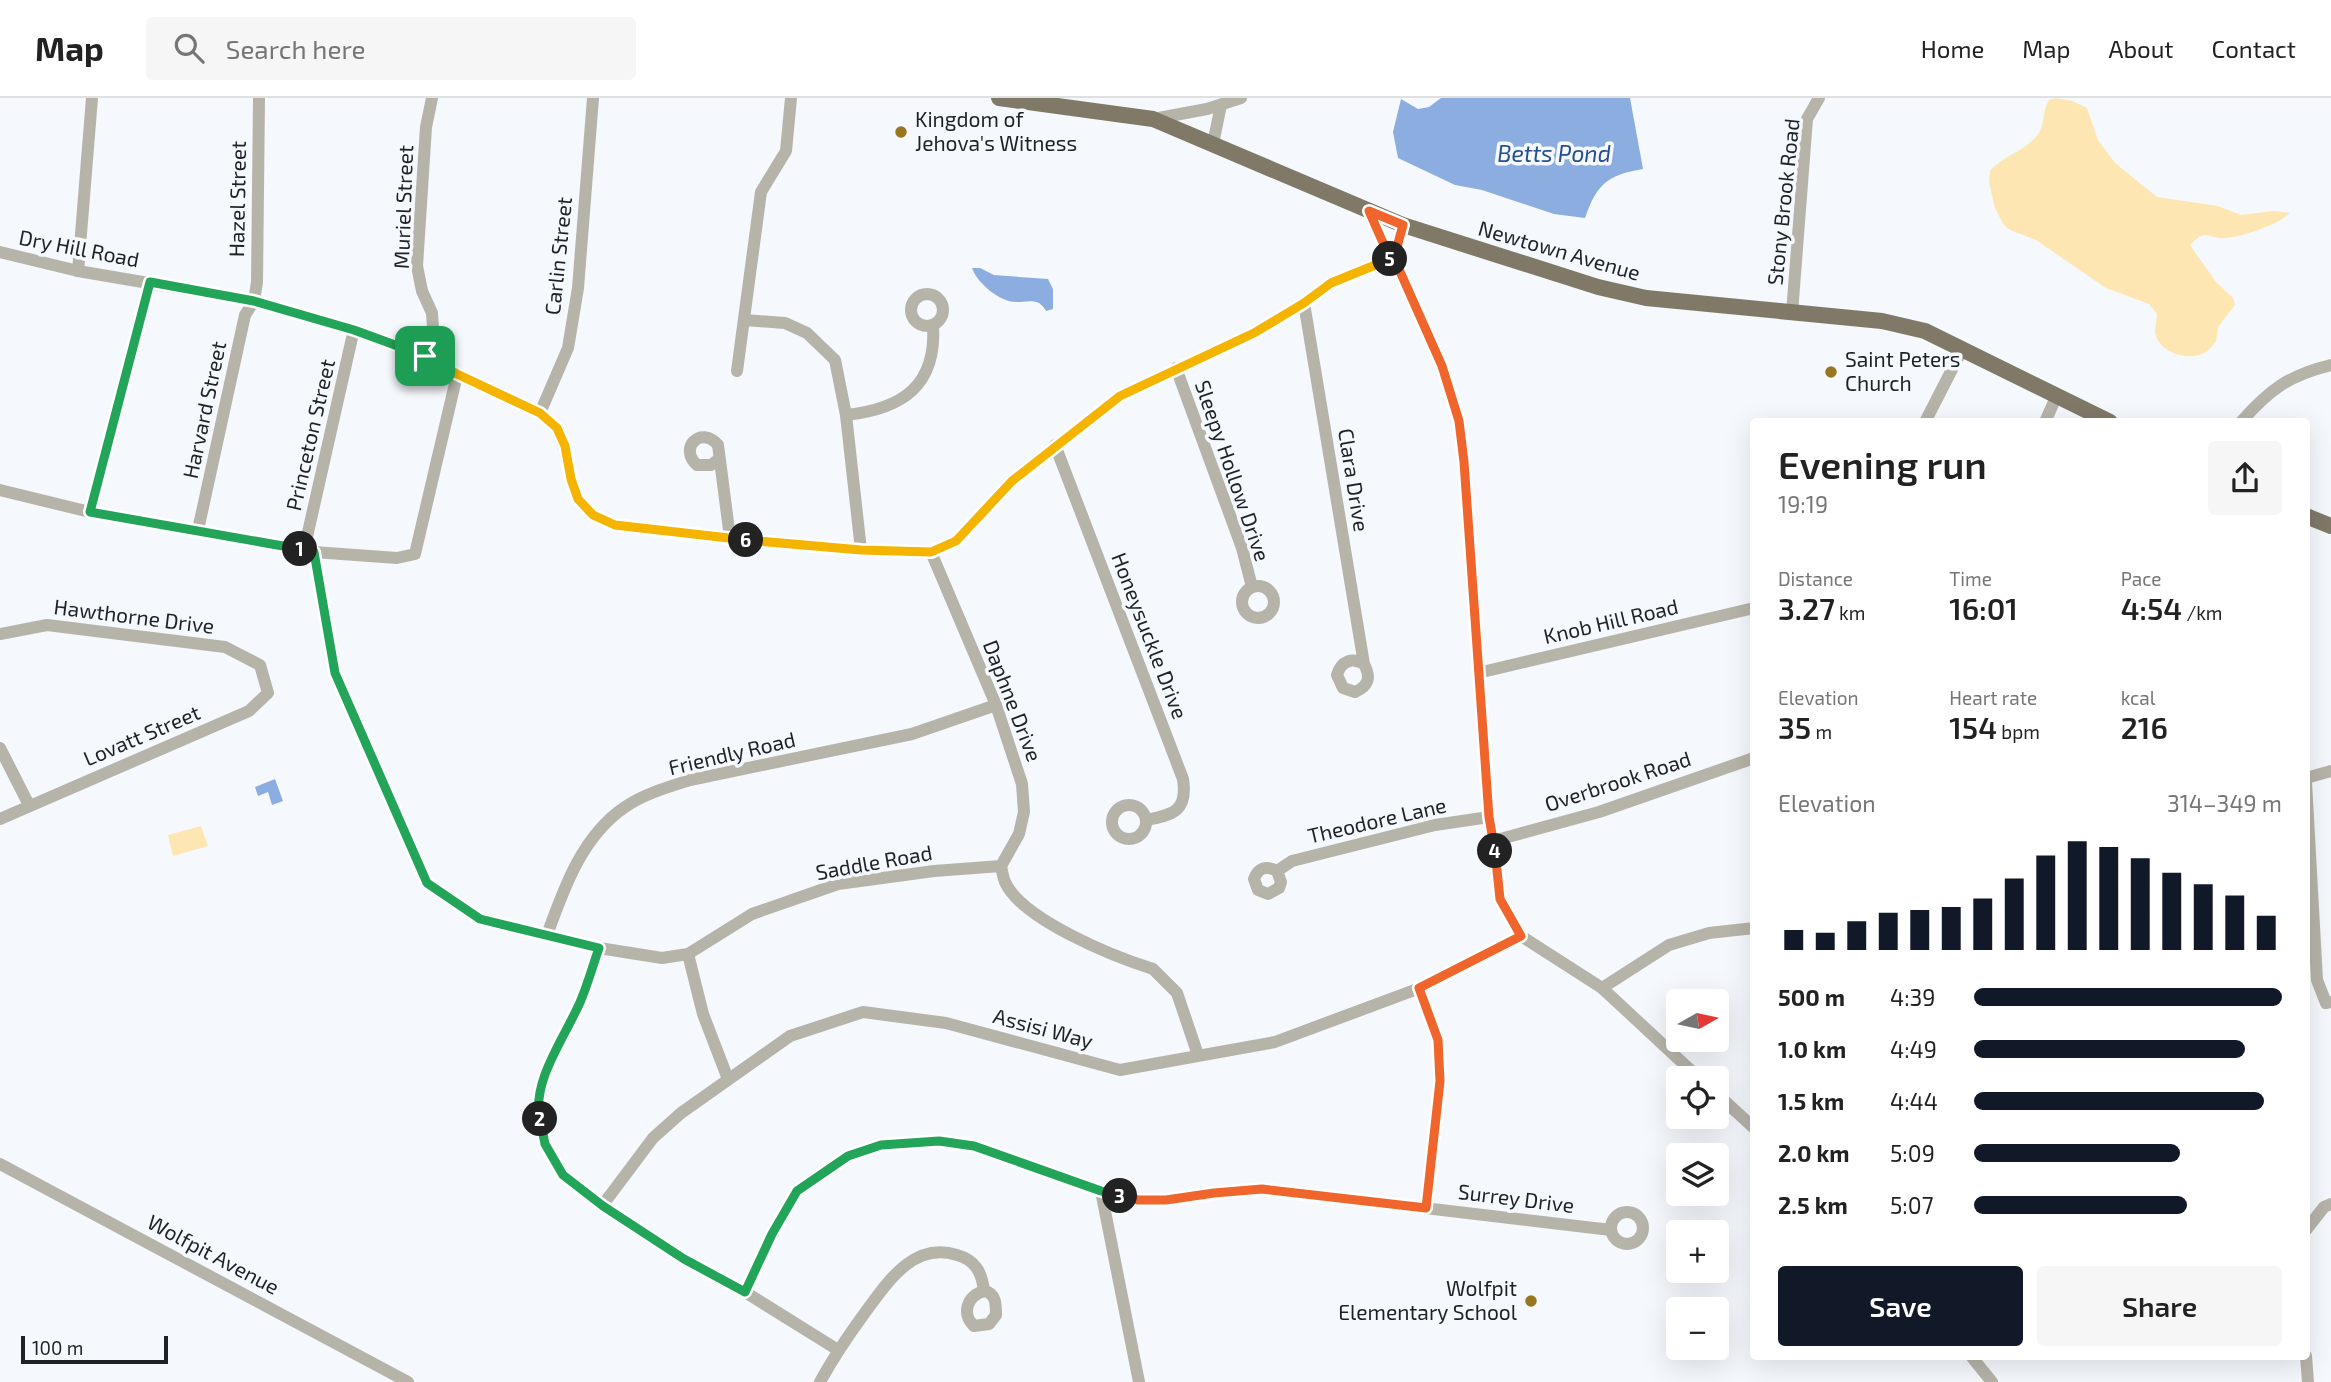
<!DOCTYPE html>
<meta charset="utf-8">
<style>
body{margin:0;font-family:"Exo 2",sans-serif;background:#f6f6f6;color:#222;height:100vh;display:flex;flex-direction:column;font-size:26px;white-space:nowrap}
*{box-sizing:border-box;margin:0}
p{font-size:23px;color:#767676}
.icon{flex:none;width:38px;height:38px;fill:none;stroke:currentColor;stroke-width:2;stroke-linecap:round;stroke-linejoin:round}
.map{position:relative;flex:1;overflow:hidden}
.side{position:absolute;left:1750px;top:320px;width:560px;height:942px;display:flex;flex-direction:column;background:#fff;border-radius:7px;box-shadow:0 7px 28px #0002}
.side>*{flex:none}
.needle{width:46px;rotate:81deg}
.tools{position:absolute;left:1666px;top:891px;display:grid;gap:14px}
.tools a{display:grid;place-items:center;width:63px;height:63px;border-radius:7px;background:#fff;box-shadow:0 7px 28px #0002;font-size:35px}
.scale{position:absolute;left:21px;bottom:18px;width:147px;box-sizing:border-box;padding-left:7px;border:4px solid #1d2229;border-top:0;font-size:19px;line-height:24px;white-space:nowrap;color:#1d2229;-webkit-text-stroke:5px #f5f8fc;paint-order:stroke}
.pin{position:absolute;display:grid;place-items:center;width:60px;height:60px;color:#fff;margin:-30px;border-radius:14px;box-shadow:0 4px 10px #0006}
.km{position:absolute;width:35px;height:35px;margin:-18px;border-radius:50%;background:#222;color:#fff;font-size:19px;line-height:35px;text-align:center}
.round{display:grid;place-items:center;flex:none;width:74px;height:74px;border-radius:7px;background:#f6f6f6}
.headline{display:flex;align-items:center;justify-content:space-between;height:119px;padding:0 28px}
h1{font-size:38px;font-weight:600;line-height:52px}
.figures{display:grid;grid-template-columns:repeat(3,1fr);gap:10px;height:119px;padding:7px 28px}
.figures div{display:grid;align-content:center}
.figures b{font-size:30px;font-weight:600}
.figures small{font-size:19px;font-weight:400}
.figures p{font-size:19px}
.chart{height:196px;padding:14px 28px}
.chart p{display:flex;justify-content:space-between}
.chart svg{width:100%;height:126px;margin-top:7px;stroke:#111827;stroke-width:6}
.action{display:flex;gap:14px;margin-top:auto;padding:14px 28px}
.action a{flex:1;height:80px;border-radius:7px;background:#111827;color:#fff;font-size:28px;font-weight:600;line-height:80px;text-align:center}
.action a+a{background:#f6f6f6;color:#222}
ul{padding:0 28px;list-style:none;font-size:23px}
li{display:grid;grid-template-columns:112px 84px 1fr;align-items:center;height:52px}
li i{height:18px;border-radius:9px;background:#111827}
header{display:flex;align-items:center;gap:42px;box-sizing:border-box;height:98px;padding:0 35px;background:#fff;border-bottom:2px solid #e0e0e0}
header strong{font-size:33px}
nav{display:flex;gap:38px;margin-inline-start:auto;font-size:24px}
.search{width:490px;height:63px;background:#f6f6f6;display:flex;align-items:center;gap:18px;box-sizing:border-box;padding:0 24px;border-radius:7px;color:#767676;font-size:26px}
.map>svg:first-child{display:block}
.green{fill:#fde6b1}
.water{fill:#8baddf}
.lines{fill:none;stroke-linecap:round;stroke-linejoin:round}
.minor{stroke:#b6b3a9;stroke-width:12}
.major{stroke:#807968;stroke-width:16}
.split-1-casing{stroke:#fff;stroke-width:14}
.split-2-casing{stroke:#fff;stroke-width:14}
.split-3-casing{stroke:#fff;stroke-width:14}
.split-4-casing{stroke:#fff;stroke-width:14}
.split-5-casing{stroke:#fff;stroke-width:14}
.split-6-casing{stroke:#fff;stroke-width:14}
.split-7-casing{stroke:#fff;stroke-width:14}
.split-1{stroke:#22a559;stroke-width:9}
.split-2{stroke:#22a559;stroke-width:9}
.split-3{stroke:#22a559;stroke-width:9}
.split-4{stroke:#f0652b;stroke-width:9}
.split-5{stroke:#f0652b;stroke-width:9}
.split-6{stroke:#f5b400;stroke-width:9}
.split-7{stroke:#f5b400;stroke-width:9}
.poi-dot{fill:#977821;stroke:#f5f8fc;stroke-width:2.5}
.labels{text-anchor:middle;stroke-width:7;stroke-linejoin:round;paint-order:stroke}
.poi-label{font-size:21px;fill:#1d2229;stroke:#f5f8fc;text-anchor:start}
.street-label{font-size:21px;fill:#1d2229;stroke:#f5f8fc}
.water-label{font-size:23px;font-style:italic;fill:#254f8d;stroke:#f5f8fc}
</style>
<header>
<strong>Map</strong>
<div class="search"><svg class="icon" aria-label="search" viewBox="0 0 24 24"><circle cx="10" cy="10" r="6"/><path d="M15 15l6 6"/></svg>Search here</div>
<nav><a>Home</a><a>Map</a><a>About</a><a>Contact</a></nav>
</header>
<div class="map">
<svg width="2331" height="1284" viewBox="0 0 2331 1284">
<rect width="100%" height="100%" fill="#f5f8fc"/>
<g class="green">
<path d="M2056,0L2072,3L2087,10L2098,42L2115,65L2157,99L2218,108L2241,117L2274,113L2290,115C2277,127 2244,138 2226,140C2209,142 2207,128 2190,147L2216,184L2233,200L2235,207L2218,229L2216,243C2212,249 2207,255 2199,257C2183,262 2156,252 2155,233C2155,228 2157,221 2157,216L2149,206L2106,190L2036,142L2010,132L2003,126L1995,110L1989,84L1990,73C2003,57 2026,54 2039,35C2045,25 2042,13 2049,2Z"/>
<polygon points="201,728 208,748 173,758 168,737"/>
</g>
<g class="water">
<path d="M1441,0H1630L1643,71C1607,77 1597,86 1585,120L1554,116L1482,92L1455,87L1398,60L1393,34L1401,1L1418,11L1429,9Z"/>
<path d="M972,170H980L994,177L1048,181L1053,191V211L1046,213C1039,199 1028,204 1016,204C1000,204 977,185 972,170Z"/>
<polygon points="275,681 283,703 272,707 268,694 258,698 255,689"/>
</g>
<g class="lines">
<g class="minor">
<polyline points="1153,21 1207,11 1241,0"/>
<polyline points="1213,46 1221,7"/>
<polyline points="1403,127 1394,160 1442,268 1459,323 1464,364 1489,719 1500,801 1521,838 1602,890 1699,980"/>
<polyline points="0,154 78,173 254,203 354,231 425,258 457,277 540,315 557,330 564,348 571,381 578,401 593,417 615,427 730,440 861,452 931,454 956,443 1011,383 1120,298 1254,235 1304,205 1330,185 1394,160 1384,147 1369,113"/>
<polyline points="78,173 92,0"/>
<circle cx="927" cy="212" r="16"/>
<path d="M1304,205L1364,566C1371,579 1369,588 1355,594L1343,590L1337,577C1341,563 1352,559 1364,566"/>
<polyline points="1792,215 1807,21 1819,0"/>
<polyline points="744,222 785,225 807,235 835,262 846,317 861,452"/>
<polyline points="425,258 433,230 432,215 422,193 417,168 426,29 432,0"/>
<polyline points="1176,270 1242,450 1252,489"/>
<polyline points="737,273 761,94 786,53 791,0"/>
<polyline points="540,315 568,250 578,190 593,0"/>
<path d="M846,317C902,311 937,288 933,227"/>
<polyline points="1925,324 1963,250"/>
<polyline points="2045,324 2057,297"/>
<path d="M2241,324C2269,292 2289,277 2331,267"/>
<path d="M1055,347L1183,681C1188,713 1173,717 1146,722"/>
<path d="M719,361L711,367H697C678,350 701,327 718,347L730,440"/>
<polyline points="0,392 90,414 314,454 397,460 415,456 457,277"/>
<polyline points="90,414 150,184"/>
<polyline points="198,432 245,217 254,203 257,184 259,0"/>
<polyline points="304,452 354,231"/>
<polyline points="314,454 335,575 427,785 480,821 599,850 662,860 688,856 752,816 838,786 934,773 1001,768"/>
<polyline points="931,454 996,607 1022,686 1024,714 1019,736 1001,768"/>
<circle cx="1258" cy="504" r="16"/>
<polyline points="0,536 47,527 225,549 260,567 268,595 249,613 0,721"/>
<polyline points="1478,575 1754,510"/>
<polyline points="0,650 29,707"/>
<polyline points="2306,680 2331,673"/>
<polyline points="2306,684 2317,882 2326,905 2331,904"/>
<circle cx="1129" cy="724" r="17"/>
<polyline points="1493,743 1599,714 1754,660"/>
<path d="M1001,768C1002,773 1003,779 1005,784C1022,822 1115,859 1153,871L1177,895L1198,957"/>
<path d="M1277,773L1281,784L1279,790L1268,796L1258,792L1254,781C1258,770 1266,767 1277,773L1292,763L1435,727L1489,719"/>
<path d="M547,837C564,790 582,738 625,709C644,696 668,689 690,682L912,636L996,607"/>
<polyline points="599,850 581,903 552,960 542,987 538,1015 545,1047 563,1077 602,1108 684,1161 745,1194 838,1252"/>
<polyline points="688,856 703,916 728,981"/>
<polyline points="1420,890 1438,942 1440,983 1426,1110"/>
<polyline points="1602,890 1669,847 1709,835 1754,830"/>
<polyline points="1717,996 1754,1030"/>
<polyline points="0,1066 408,1284"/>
<polyline points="1101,1093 1139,1284"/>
<polyline points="602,1108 653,1040 681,1015 790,938 863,914 946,925 1120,972 1275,944 1420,890 1521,838"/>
<circle cx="1627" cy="1130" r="16"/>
<polyline points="2306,1132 2324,1109 2331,1106"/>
<path d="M984,1193C996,1195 996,1206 996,1217L989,1226L974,1228C961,1216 967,1198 984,1193Z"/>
<polyline points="745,1194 772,1136 797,1093 848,1058 881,1047 939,1043 974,1048 1101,1093 1138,1103 1166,1102 1214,1095 1263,1091 1611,1132"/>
<polyline points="1971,1258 1992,1284"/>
<polyline points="2306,1258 2308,1284"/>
<path d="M820,1284C833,1260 848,1238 864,1216C887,1185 913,1143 957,1157C975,1162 982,1174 984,1193"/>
</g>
<g class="major">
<polyline points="999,0 1153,21 1403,127 1598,189 1646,200 1882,223 1925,233 2110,324"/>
<polyline points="2306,418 2331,428"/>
</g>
</g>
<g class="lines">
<g class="split-1-casing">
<polyline id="split-1" points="300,451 90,414 150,184 254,203 354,232 425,258"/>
</g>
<g class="split-2-casing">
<path id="split-2" d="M300,451L314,454L335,575L427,785L480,821L599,850C593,867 588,885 581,902C567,936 531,983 540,1021"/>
</g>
<g class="split-3-casing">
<polyline id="split-3" points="540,1021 545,1046 563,1077 603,1108 684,1161 745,1194 772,1136 797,1093 848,1058 881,1047 939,1043 974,1048 1101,1093 1120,1098"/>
</g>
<g class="split-4-casing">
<polyline id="split-4" points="1120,1098 1138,1102 1166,1102 1214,1095 1262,1091 1426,1110 1440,983 1438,942 1419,890 1521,838 1500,801 1495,753"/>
</g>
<g class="split-5-casing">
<polyline id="split-5" points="1390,161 1394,160 1384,147 1369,113 1403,127 1394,160 1442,268 1459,323 1464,364 1489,719 1495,753"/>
</g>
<g class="split-6-casing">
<polyline id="split-6" points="746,442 861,452 931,454 956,443 1012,383 1120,298 1254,235 1304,205 1331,185 1390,161"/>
</g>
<g class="split-7-casing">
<polyline id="split-7" points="425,258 457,276 540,315 557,330 565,348 571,381 578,401 593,417 615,427 746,442"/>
</g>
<use href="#split-1" class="split-1"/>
<use href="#split-2" class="split-2"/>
<use href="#split-3" class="split-3"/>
<use href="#split-4" class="split-4"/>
<use href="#split-5" class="split-5"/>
<use href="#split-6" class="split-6"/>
<use href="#split-7" class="split-7"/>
</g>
<g class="poi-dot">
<circle cx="901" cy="34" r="7"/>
<circle cx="1831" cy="274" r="7"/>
<circle cx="1531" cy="1203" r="7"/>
</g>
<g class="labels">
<g class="poi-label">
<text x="915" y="29">Kingdom of<tspan x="915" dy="24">Jehova's Witness</tspan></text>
<text x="1845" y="269">Saint Peters<tspan x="1845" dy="24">Church</tspan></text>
<text x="1517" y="1198" text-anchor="end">Wolfpit<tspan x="1517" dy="24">Elementary School</tspan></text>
</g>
<g class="street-label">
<text transform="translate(238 101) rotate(-89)" y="7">Hazel Street</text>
<text transform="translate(1784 104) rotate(-84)" y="7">Stony Brook Road</text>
<text transform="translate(404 109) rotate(-88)" y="7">Muriel Street</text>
<text transform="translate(79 151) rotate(11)" y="7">Dry Hill Road</text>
<text transform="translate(1559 153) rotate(16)" y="7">Newtown Avenue</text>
<text transform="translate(559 158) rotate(-84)" y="7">Carlin Street</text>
<text transform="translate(205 312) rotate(-78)" y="7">Harvard Street</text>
<text transform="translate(311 337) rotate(-77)" y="7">Princeton Street</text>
<text transform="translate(1232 373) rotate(71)" y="7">Sleepy Hollow Drive</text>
<text transform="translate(1353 382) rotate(81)" y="7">Clara Drive</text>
<text transform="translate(134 519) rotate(7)" y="7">Hawthorne Drive</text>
<text transform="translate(1611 524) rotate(-13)" y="7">Knob Hill Road</text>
<text transform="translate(1149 538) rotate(69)" y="7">Honeysuckle Drive</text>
<text transform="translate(1012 603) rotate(69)" y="7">Daphne Drive</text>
<text transform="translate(142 638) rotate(-23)" y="7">Lovatt Street</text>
<text transform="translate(732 656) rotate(-13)" y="7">Friendly Road</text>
<text transform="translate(1618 684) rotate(-18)" y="7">Overbrook Road</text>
<text transform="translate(1377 723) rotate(-13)" y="7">Theodore Lane</text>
<text transform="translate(874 765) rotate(-10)" y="7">Saddle Road</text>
<text transform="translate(1043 931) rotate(15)" y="7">Assisi Way</text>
<text transform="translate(1516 1101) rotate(7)" y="7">Surrey Drive</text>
<text transform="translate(213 1157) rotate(28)" y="7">Wolfpit Avenue</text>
</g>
<g class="water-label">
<text x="1554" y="64">Betts Pond</text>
</g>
</g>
</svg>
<div class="tools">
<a><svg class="needle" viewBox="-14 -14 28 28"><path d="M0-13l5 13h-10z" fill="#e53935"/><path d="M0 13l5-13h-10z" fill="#767676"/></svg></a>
<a><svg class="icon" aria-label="locate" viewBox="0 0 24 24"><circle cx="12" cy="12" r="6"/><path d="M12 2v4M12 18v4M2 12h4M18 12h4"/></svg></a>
<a><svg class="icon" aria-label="layers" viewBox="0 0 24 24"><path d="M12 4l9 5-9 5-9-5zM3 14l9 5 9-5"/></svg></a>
<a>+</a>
<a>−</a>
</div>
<div class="scale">100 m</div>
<div class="pin" style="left:425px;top:258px;background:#1e9e55"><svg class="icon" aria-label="arrive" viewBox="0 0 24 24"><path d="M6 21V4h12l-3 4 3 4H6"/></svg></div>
<b class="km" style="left:300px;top:451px">1</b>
<b class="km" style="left:540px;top:1021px">2</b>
<b class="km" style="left:1120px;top:1098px">3</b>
<b class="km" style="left:1495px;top:753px">4</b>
<b class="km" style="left:1390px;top:161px">5</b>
<b class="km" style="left:746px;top:442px">6</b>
<section class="side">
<div class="headline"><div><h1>Evening run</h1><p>19:19</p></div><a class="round"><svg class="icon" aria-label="share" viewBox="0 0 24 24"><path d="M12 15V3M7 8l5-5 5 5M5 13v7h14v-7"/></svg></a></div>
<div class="figures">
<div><p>Distance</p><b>3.27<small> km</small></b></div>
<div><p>Time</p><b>16:01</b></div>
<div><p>Pace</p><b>4:54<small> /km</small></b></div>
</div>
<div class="figures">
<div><p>Elevation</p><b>35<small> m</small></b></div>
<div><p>Heart rate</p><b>154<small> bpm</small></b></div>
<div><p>kcal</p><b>216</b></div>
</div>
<div class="chart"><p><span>Elevation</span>314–349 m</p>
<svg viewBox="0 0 160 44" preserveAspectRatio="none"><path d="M5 44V37M15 44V38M25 44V34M35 44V31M45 44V30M55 44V29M65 44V26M75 44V19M85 44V11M95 44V6M105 44V8M115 44V12M125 44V17M135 44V21M145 44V25M155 44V32"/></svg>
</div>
<ul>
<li><b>500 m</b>4:39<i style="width:100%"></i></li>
<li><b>1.0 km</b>4:49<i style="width:88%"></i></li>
<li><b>1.5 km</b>4:44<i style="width:94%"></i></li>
<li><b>2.0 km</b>5:09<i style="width:67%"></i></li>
<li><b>2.5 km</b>5:07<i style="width:69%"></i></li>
</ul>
<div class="action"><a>Save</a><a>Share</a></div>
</section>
</div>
